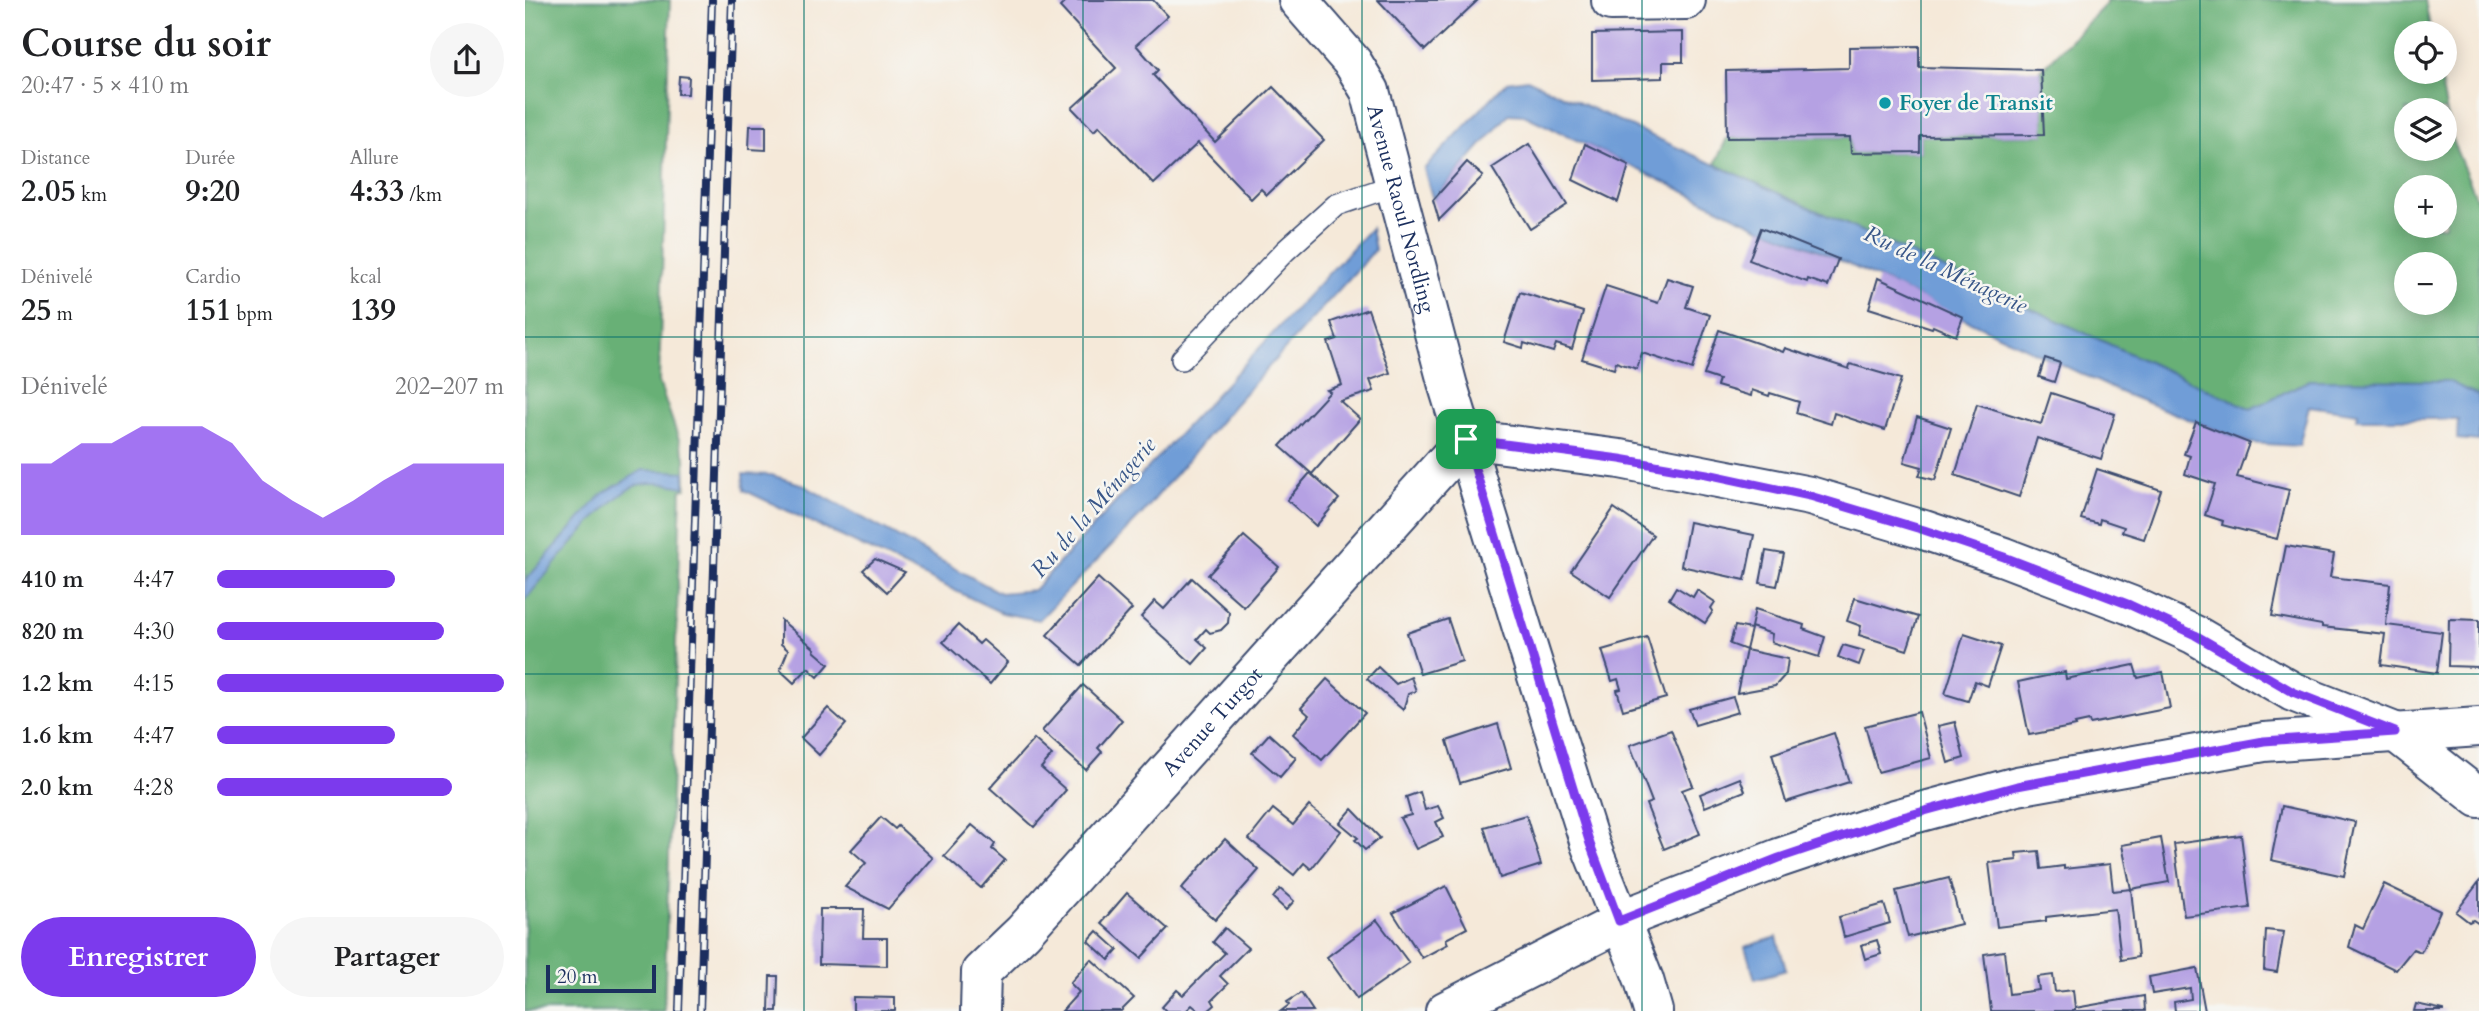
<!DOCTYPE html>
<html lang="fr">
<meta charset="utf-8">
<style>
body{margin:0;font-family:Cardo,serif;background:#f6f6f6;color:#202124;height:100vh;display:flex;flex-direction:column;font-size:26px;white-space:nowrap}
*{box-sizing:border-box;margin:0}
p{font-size:23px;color:#757577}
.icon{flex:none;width:38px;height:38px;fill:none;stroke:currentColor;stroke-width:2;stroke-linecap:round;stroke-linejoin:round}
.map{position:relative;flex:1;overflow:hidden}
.panel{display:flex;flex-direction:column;background:#fff;width:525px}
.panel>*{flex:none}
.controls{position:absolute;left:1869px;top:21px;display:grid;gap:14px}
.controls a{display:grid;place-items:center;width:63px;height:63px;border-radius:50%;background:#fff;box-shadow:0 4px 18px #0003;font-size:35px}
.scale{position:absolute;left:21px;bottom:18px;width:110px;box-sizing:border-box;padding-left:7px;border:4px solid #1b2f5e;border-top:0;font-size:19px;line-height:24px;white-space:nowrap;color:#1b2f5e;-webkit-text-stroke:5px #f6f6f2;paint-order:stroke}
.pin{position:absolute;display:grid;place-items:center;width:60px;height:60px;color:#fff;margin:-30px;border-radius:14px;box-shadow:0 4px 10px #0006}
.round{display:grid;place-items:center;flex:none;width:74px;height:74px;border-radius:37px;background:#f6f6f6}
.headline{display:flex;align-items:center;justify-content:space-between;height:119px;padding:0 21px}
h1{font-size:38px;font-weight:800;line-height:52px}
.metrics{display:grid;grid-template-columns:repeat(3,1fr);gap:10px;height:119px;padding:7px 21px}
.metrics div{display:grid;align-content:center}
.metrics b{font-size:30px;font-weight:800}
.metrics small{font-size:19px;font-weight:400}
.metrics p{font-size:19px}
.chart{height:196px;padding:14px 21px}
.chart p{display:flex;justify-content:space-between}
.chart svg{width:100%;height:126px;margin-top:7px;fill:#7c3aed;opacity:.7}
.cta{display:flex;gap:14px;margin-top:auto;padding:14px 21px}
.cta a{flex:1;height:80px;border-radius:42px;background:#7c3aed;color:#fff;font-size:28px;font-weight:800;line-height:80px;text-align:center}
.cta a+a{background:#f6f6f6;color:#202124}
ul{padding:0 21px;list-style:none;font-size:23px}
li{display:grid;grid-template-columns:112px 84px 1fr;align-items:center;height:52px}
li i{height:18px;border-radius:9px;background:#7c3aed}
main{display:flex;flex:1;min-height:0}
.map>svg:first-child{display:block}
.forest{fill:#68b076;stroke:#42706a;stroke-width:2;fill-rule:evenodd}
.water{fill:#6f9dd7;stroke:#45669a;stroke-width:2}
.building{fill:#b5a1e3}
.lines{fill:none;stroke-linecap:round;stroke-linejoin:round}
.lane-casing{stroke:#3c4b70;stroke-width:24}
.street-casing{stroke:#3c4b70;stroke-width:42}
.lane{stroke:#fff;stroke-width:21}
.street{stroke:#fff;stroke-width:38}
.rail-casing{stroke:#1b2f5e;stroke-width:8}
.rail{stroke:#f6f6f2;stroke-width:5;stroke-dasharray:16;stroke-linecap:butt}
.route-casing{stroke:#fff;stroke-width:14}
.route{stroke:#7c3aed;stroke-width:9}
.grid{fill:none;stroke:#0f766e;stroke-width:2;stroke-opacity:0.55}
.culture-dot{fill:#0f9aa8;stroke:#f6f6f2;stroke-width:2.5}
.labels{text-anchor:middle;stroke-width:5;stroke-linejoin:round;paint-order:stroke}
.culture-label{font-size:21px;font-weight:bold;fill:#0d838f;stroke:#f6f6f2;text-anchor:start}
.street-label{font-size:21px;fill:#1b2f5e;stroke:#f6f6f2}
.water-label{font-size:23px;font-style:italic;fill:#385688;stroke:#f6f6f2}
</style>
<main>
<section class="panel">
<div class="headline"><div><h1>Course du soir</h1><p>20:47 · 5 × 410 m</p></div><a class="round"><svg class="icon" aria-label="share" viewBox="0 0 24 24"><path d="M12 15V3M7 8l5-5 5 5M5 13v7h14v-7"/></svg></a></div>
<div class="metrics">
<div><p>Distance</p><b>2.05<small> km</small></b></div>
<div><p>Durée</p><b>9:20</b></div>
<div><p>Allure</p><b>4:33<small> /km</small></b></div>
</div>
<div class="metrics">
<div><p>Dénivelé</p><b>25<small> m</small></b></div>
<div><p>Cardio</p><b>151<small> bpm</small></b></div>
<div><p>kcal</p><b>139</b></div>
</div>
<div class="chart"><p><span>Dénivelé</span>202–207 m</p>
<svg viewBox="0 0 160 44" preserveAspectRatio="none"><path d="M0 44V19L10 19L20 12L30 12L40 6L50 6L60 6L70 12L80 25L90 32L100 38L110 32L120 25L130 19L140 19L150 19L160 19V44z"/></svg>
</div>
<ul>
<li><b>410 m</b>4:47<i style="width:62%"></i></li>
<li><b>820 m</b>4:30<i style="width:79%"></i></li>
<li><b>1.2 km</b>4:15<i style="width:100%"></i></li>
<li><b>1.6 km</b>4:47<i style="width:62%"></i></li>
<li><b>2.0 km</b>4:28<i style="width:82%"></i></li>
</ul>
<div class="cta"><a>Enregistrer</a><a>Partager</a></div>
</section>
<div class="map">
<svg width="1954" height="1011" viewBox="0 0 1954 1011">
<rect width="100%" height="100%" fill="#f6f6f2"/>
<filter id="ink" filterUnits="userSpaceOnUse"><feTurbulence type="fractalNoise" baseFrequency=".0143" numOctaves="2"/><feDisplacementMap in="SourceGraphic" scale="14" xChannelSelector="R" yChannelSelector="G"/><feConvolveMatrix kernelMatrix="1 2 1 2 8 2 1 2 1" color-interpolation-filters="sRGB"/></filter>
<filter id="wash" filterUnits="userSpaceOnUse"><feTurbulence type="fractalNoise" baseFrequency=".00686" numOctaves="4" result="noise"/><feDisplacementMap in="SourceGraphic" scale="28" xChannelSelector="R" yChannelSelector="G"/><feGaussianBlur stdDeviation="1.57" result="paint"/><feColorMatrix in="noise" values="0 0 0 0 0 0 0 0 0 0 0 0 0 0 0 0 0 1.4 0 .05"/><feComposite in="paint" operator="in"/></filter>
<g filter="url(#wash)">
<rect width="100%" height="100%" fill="#f5e9d9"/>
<g class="forest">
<polygon points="0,0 145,0 134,382 160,457 161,489 156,490 139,1011 0,1011"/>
<path d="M1581,0H1900L1906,33H1881V72H1914L1927,140L1954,204V396L1945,391L1785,380L1726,409L1190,164L1202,138L1325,137L1326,153L1395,152V136L1519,135L1516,70L1581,4ZM1881,110H1920V149H1881ZM1881,187H1920V226H1881ZM1881,264H1920V303H1881Z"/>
</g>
<g class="water">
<polygon points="1002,79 1726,409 1785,380 1923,381 1954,396 1954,441 1932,439 1933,419 1832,419 1833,413 1784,406 1774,446 1724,443 1597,393 1293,250 1236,228 999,115 984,114 908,200 899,169 982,82"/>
<polygon points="846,228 850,250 709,405 617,514 514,620 477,613 219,490 218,474 246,475 276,484 475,593 509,590"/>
<path d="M118,470L160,472L159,487C145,484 124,480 110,486C80,498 24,572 0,600V581L77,494Z"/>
<polygon points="1252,937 1261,970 1230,979 1220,947"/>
</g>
<g id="blocks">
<g class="building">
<polygon points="542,0 628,0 643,16 611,45 633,70 628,75 690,142 748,87 799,140 742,195 736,189 726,199 673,143 629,184 574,126 569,131 547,108 591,68 535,7"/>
<polygon points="853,0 953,0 900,50"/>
<polygon points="1158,32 1158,62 1138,62 1138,78 1067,80 1067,34"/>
<polygon points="1394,46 1394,67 1516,70 1519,135 1395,136 1395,152 1326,153 1325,137 1202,138 1201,71 1324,68 1324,47"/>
<polygon points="154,76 164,77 163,94 153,94"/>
<polygon points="225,126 241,126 241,150 224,149"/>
<polygon points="1004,144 1042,205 1005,229 967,168"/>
<polygon points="1060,144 1104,165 1093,202 1048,180"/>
<polygon points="942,162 958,176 914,220 908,200"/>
<polygon points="1236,228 1313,259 1303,286 1283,279 1282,282 1224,260"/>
<polygon points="1142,278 1168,286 1161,307 1185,315 1167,369 1117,353 1112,369 1091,362 1089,369 1057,359 1081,286 1133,303"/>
<polygon points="1353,278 1438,317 1431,336 1408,326 1407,328 1344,308"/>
<polygon points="995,292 1058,312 1047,349 1031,344 1028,352 999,343 998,348 979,342"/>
<polygon points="843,309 865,373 845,380 849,391 815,401 835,419 787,474 755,446 805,392 802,390 817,385 803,342 812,339 806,322"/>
<polygon points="1194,330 1258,352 1260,348 1324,369 1325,364 1376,379 1360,430 1309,413 1306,424 1271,413 1274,402 1245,393 1244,396 1227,390 1226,396 1192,386 1194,380 1179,375"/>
<polygon points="1520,358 1535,363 1529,382 1514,377"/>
<polygon points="1526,393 1590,414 1576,459 1512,438 1494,497 1430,475 1452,404 1516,424"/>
<polygon points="1392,417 1426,428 1410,480 1394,476 1397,467 1379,462"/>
<polygon points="1671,422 1724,443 1712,477 1764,490 1752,539 1697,525 1698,521 1680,515 1690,484 1660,474 1665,456 1659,454"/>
<polygon points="1572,469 1636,490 1619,539 1597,532 1599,527 1575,519 1574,524 1556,519"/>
<polygon points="785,473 814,499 791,526 762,500"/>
<polygon points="1089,508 1128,535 1085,597 1046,571"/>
<polygon points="1164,522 1229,535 1220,580 1156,566"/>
<polygon points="719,536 754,567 719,607 683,575"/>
<polygon points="1761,546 1809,554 1805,577 1865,584 1861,625 1917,632 1912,673 1856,665 1860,634 1797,627 1797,625 1747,616"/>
<polygon points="1241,551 1259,554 1252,586 1235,583"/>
<polygon points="350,559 380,572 362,592 338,570"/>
<polygon points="573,578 607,609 556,665 522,635"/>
<polygon points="667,578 704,612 703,623 696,630 685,633 681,629 672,639 682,648 668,664 616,617 630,601 639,609"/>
<polygon points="1151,587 1168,597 1172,590 1190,602 1186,608 1188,611 1180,623 1144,599"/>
<polygon points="1330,598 1393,617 1382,650 1334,635 1336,626 1322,621"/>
<polygon points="1230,609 1279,625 1278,629 1300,637 1294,657 1246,642 1247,634 1226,627"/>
<polygon points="923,619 937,661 895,674 882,633"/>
<polygon points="1924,619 1954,620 1954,667 1923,666"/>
<polygon points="256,620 290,649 289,651 304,664 293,677 283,668 269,683 255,670 263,650 256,644"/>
<polygon points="433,625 454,644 458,640 483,662 465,684 418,642"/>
<polygon points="1210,626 1226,629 1221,650 1205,644"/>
<polygon points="1439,634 1476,646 1463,686 1450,681 1443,701 1420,694"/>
<polygon points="1122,637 1141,698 1098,710 1092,690 1096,689 1093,679 1087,681 1077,650"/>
<polygon points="1318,645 1339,651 1334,665 1313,657"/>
<polygon points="1221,650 1263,659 1261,674 1250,686 1212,693"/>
<polygon points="1609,665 1613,678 1638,672 1645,708 1565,724 1564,721 1550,724 1551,726 1504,735 1493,682 1540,672 1541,679"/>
<polygon points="853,667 871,684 886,677 891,691 883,694 878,710 842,679"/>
<polygon points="802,679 840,713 797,760 768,734 784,715 776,708"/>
<polygon points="558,685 597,720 573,748 577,752 561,770 517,731"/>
<polygon points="1208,697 1213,712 1170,725 1164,709"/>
<polygon points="303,708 321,724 294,755 276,738"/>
<polygon points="1394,712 1406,758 1353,772 1340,726"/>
<polygon points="1430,722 1439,758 1423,763 1413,726"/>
<polygon points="973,724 986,768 935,783 922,741"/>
<polygon points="1146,730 1168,786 1157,790 1175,834 1139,849 1121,804 1127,802 1105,745"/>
<polygon points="1309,733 1324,782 1261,802 1247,754"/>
<polygon points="744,734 771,758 755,777 727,753"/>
<polygon points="509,739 527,755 516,768 541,790 509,827 465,788"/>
<polygon points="1215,778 1220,791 1180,807 1175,794"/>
<polygon points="895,792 900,810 913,806 919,818 911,822 918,837 891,849 875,818 886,815 881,797"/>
<polygon points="784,806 816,831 786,869 779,863 769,875 724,839 748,809 768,825"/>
<polygon points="1757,806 1830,822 1819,876 1746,860"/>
<polygon points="827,809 855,838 840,850 830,840 833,838 815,823"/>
<polygon points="1001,815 1016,865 975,878 959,827"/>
<polygon points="356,817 370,829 373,826 408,858 363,909 320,887 341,863 326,850"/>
<polygon points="447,825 470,844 467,849 480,860 456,888 419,856"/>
<polygon points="1716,835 1725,908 1659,916 1649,844"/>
<polygon points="1636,838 1644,882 1606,889 1597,845"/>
<polygon points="700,839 734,870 690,920 656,889"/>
<polygon points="1514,851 1516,869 1539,866 1539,869 1585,864 1588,891 1606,889 1613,957 1596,960 1590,909 1521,917 1521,921 1472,927 1464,863 1492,860 1491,853"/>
<polygon points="1424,878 1436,924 1383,937 1371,891"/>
<polygon points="1954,882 1954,924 1948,920 1944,922 1931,912"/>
<polygon points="1859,884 1915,911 1896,952 1888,949 1871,970 1824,947 1830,925 1838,929"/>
<polygon points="921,886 942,928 921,939 923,944 897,958 868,913"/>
<polygon points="755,889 769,901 761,910 748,898"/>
<polygon points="602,893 643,929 616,958 576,923"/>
<polygon points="1359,904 1365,923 1319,937 1314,917"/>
<polygon points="295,909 339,909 338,938 362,938 362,966 294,964"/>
<polygon points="852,920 884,963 832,999 802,957"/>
<polygon points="700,928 723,948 695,976 703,984 687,1000 690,1005 683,1011 674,1011 667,1005 661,1011 641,1011 637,1007 652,990 658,995 700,953 688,942"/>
<polygon points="1741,930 1759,932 1752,972 1739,970"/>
<polygon points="572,931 593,950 584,960 563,941"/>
<polygon points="1352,940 1356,954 1340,959 1336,945"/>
<polygon points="1479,951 1484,994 1514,990 1512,977 1528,975 1530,992 1548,990 1550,1008 1619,996 1620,1011 1466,1011 1459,954"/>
<polygon points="566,959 609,998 596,1011 537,1011 554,992 545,983"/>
<polygon points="1672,968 1680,1011 1650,1011 1649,1002 1666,999 1665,988 1627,994 1624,977"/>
<polygon points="245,976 253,976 252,1011 244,1011"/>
<polygon points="776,993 788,1011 756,1011 764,1005 762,1002"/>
<polygon points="328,997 370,998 370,1011 328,1011"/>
<polygon points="1891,1004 1919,1010 1919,1011 1889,1011"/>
</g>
</g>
</g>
<g filter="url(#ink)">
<use href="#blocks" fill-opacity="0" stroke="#3c4b70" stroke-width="2"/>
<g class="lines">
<g class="lane-casing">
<polyline id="lane" points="657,359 760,251 811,205 870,185"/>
</g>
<g class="street-casing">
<g id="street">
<path id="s1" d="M773,0L828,63L845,91L923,386L1005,654L1065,844L1119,980L1128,1011"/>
<polyline points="1086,1 1161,0"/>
<polyline points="941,439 1095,459 1285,496 1399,530 1479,557 1605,605 1670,635 1768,692 1870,732 1954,798"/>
<path id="s2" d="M455,1011L456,972L498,932L941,439"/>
<polyline points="920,1011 1113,913 1254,858 1370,819 1492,786 1739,742 1954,727"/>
</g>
</g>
<use href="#lane" class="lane"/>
<use href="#street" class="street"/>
<g class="rail-casing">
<g id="rail">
<polyline points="154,1011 187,0"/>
<polyline points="175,1011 207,0"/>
</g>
</g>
<use href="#rail" class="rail"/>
</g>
</g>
<g class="lines" filter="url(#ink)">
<g class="route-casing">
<polygon id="route" points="941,439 1095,459 1182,474 1285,496 1399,530 1479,557 1605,605 1670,635 1768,692 1870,732 1739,741 1492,786 1370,819 1254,858 1094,921 1065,844"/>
</g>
<use href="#route" class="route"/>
</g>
<path class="grid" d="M279,0V1011M558,0V1011M837,0V1011M1117,0V1011M1396,0V1011M1675,0V1011M0,337H1954M0,674H1954"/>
<circle class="culture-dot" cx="1360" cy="103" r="7"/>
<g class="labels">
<g class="culture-label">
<text x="1374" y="110">Foyer de Transit</text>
</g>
<g class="street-label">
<text dy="7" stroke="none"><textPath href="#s1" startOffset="238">Avenue Raoul Nordling</textPath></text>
<text dy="7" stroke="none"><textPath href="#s2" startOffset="380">Avenue Turgot</textPath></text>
</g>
<g class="water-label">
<text transform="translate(1421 269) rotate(25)" y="8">Ru de la Ménagerie</text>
<text transform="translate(568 507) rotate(-49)" y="8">Ru de la Ménagerie</text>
</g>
</g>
</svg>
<div class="controls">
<a><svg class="icon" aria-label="locate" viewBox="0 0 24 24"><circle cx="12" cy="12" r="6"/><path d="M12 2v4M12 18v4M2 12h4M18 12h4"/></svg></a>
<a><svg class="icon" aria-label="layers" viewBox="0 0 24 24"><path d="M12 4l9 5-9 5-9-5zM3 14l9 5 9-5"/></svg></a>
<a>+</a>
<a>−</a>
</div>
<div class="scale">20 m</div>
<div class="pin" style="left:941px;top:439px;background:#1e9e55"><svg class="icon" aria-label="arrive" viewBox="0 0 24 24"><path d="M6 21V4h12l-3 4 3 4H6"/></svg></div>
</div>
</main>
